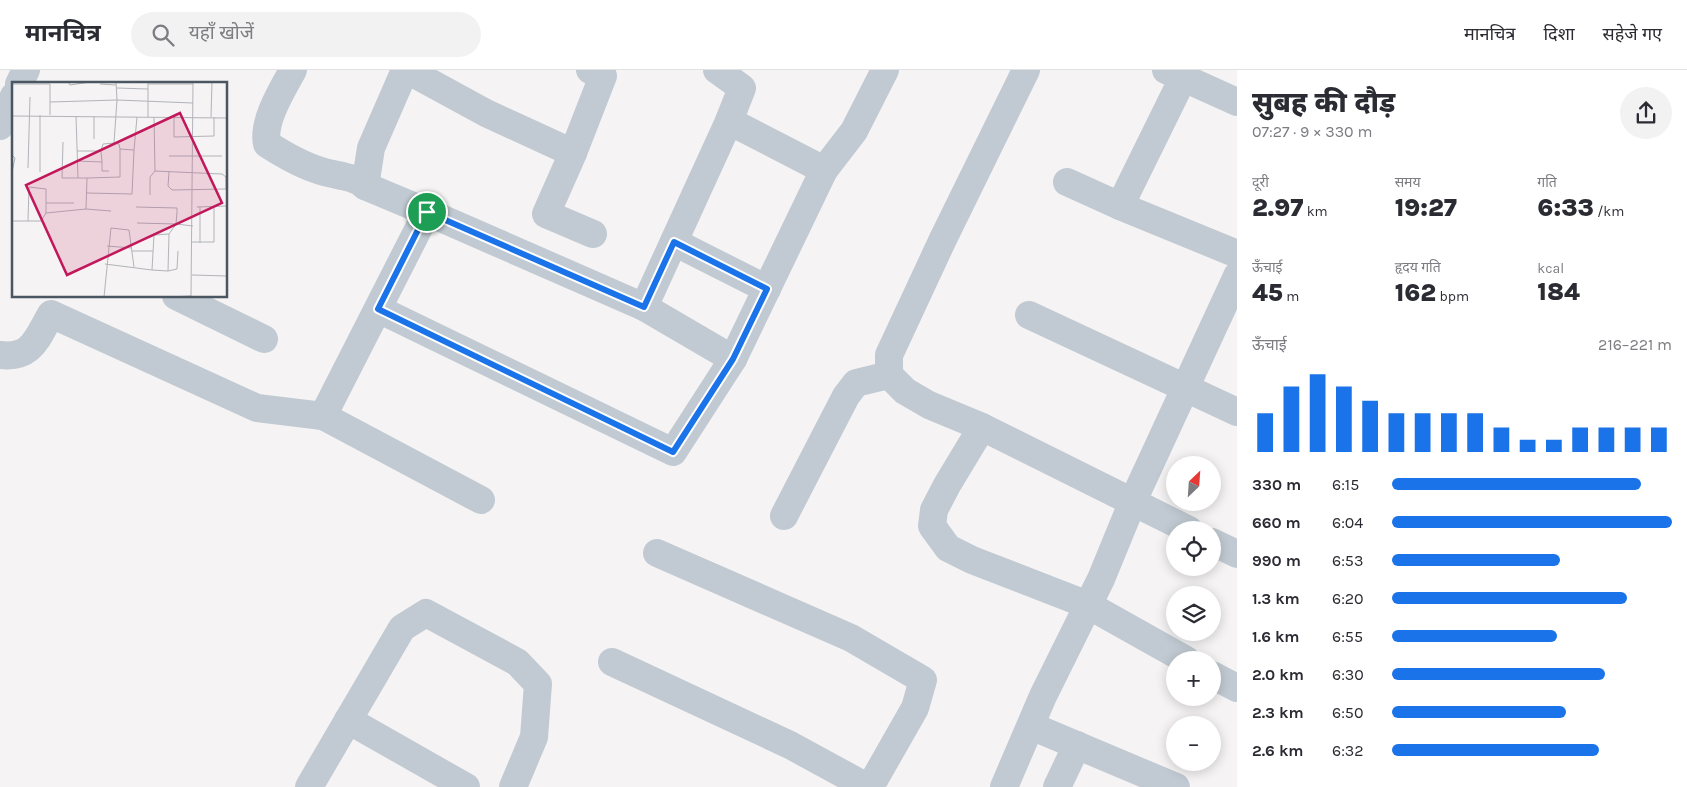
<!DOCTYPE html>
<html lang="hi">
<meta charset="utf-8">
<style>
body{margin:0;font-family:Karla,"Noto Sans Devanagari",sans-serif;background:#f2f2f3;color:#2b2b33;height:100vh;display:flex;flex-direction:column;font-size:19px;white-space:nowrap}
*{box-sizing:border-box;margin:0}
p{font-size:16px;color:#7c7c81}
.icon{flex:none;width:28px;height:28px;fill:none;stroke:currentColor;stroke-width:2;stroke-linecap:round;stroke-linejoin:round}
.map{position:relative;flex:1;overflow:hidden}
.side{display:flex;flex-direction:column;background:#fff;width:450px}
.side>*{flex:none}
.needle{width:32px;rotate:25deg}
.controls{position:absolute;left:1166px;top:386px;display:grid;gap:10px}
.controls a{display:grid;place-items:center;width:55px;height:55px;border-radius:50%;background:#fff;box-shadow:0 2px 12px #0003;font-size:25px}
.pin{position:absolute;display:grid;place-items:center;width:42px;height:42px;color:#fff;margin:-21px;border:2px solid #fff;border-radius:50%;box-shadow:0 1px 5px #0007}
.round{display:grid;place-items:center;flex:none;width:52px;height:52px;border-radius:26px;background:#f2f2f3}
.headline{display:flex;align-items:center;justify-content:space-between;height:85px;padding:0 15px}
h1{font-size:28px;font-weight:800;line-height:38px}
.metrics{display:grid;grid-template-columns:repeat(3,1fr);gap:8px;height:85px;padding:5px 15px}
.metrics div{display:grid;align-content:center}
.metrics b{font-size:25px;font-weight:800}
.metrics small{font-size:14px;font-weight:400}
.metrics p{font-size:14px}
.chart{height:140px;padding:10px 15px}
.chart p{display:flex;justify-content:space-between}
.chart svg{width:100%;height:90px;margin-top:5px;stroke:#1a73e8;stroke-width:6}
ul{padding:0 15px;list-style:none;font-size:16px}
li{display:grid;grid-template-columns:80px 60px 1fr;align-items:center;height:38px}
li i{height:12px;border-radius:6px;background:#1a73e8}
header{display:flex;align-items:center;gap:30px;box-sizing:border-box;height:70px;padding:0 25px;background:#fff;border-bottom:1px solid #e1e1e2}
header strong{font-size:24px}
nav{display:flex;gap:28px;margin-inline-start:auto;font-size:18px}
.search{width:350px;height:45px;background:#f2f2f3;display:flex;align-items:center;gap:12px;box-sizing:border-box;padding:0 18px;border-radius:28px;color:#7c7c81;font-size:19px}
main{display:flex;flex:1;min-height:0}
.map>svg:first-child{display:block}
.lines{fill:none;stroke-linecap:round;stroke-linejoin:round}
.minor{stroke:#c1cad2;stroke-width:28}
.route-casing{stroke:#fff;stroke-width:10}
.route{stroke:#1a73e8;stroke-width:6}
.inset-road{fill:none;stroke:#b1b4b9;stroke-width:1}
.view{fill:#c2185b;fill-opacity:0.15;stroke:#c2185b;stroke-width:2.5}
.inset-edge{fill:none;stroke:#4a5661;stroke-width:2.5}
</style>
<header>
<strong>मानचित्र</strong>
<div class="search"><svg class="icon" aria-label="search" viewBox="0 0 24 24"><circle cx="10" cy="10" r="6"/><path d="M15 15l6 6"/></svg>यहाँ खोजें</div>
<nav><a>मानचित्र</a><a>दिशा</a><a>सहेजे गए</a></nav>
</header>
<main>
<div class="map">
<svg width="1237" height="717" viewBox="0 0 1237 717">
<rect width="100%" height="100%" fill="#f5f3f3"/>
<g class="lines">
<g class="minor">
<path d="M293,0C282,20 262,52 267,74C284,85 301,95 321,101C336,106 353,105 365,116L427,142"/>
<polyline points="407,0 486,43 573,83 603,6 590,0"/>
<polyline points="717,0 742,18 729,51"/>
<polyline points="1026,0 943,169 889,285 889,305 905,321 929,335 982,357 1189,460"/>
<polyline points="1166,0 1237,32"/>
<polyline points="1183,8 1120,136 1237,184"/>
<polyline points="19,14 26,0"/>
<polyline points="0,56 14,26"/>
<polyline points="573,83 546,144 593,164"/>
<polyline points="824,100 854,61 885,0"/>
<polyline points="1067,112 1120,136"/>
<polyline points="365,116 371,78 405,0"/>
<polyline points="674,172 767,219"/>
<polyline points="176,226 264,269"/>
<polyline points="644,237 733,289"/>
<polyline points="1029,245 1237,342"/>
<path d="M0,285C32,289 37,268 51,244L257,338L323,346L427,142L644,237L729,51L824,100L733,289L673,382L378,239"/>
<polyline points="323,346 481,430"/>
<polyline points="982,357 947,415 934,440 932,456 948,478 972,490 1088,535 1186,590"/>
<polyline points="784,446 846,326 856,313 889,305"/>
<polyline points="1212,472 1237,484"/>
<polyline points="657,483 851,568 923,610 915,638 870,717"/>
<polyline points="612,592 790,675 867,717"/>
<polyline points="1212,605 1237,618"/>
<polyline points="348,650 466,717"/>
<polyline points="1031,656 1176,717"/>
<polyline points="309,717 402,558 426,543 517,592 538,614 534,667 513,717"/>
<polyline points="1004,717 1043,626 1101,509 1133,431 1237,206"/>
<polyline points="1057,717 1077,675"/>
</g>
</g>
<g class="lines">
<g class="route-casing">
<polygon id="route" points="427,142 644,237 674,172 767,219 733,289 673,382 378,239"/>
</g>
<use href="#route" class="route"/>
</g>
<g transform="translate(12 12)">
<rect width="215" height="215" fill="#f5f3f3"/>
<path class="inset-road" d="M56,0L58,3L78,0M104,0L105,18L181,21M0,2H38M88,2L104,3M136,2H181M105,6L136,7M38,20L105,18L102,61M38,33V2M0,34L215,36M64,34L66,96M136,35V0M142,35L143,89L210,92L214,95V107L160,108L156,104L157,90M162,35V55L202,54V35M199,35L200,0M82,57V34M51,60L50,96H75M122,68L125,35M89,69L91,62L102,61L107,62L108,67M0,73L3,76L0,90M157,74H210M64,79L90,80L89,69H65M90,80V89H97M16,86L18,15M28,90V33M138,113V95L143,89M34,121H62M124,125L165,126V130L164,142L125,141M185,125L215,124M188,125V161M74,127L99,129M0,139H29L34,131L74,127L75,96L108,95V67L122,68L120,112L75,111M16,139L17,105L34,107V131M180,160H202V124M95,164L120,166M120,169H141M93,182L140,188L142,153L157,152L164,142L181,144M140,188L156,189L157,152M156,189L165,187L166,169M180,193L215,194M92,215L99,146L117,148L122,185M158,215L179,214M179,215L181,0"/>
<path class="view" d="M168,31L210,121L55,193L14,103Z"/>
<rect width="215" height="215" class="inset-edge"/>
</g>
</svg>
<div class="controls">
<a><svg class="needle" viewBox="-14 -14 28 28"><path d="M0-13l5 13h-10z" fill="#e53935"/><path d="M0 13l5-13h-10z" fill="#7c7c81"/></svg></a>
<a><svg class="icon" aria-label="locate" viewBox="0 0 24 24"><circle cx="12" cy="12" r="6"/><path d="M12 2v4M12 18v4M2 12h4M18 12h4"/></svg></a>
<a><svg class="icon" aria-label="layers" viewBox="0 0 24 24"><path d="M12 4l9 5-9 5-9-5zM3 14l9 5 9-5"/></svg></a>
<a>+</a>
<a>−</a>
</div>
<div class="pin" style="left:427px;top:142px;background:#1e9e55"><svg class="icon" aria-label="arrive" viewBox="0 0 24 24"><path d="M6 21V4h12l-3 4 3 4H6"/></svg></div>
</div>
<section class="side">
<div class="headline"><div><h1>सुबह की दौड़</h1><p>07:27 · 9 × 330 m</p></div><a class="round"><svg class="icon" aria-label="share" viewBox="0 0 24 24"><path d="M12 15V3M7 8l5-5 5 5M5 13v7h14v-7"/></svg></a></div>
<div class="metrics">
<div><p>दूरी</p><b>2.97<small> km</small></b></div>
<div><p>समय</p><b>19:27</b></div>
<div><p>गति</p><b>6:33<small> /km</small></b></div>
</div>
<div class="metrics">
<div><p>ऊँचाई</p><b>45<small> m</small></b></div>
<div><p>हृदय गति</p><b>162<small> bpm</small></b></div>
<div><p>kcal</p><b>184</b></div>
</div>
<div class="chart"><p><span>ऊँचाई</span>216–221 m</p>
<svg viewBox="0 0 160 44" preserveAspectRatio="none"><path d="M5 44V25M15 44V12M25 44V6M35 44V12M45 44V19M55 44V25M65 44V25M75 44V25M85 44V25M95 44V32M105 44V38M115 44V38M125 44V32M135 44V32M145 44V32M155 44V32"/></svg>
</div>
<ul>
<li><b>330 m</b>6:15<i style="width:89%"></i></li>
<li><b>660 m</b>6:04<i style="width:100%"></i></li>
<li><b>990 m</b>6:53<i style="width:60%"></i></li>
<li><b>1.3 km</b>6:20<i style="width:84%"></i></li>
<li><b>1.6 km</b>6:55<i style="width:59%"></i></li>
<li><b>2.0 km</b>6:30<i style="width:76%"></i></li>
<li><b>2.3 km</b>6:50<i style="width:62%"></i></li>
<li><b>2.6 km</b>6:32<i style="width:74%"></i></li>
</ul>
</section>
</main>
